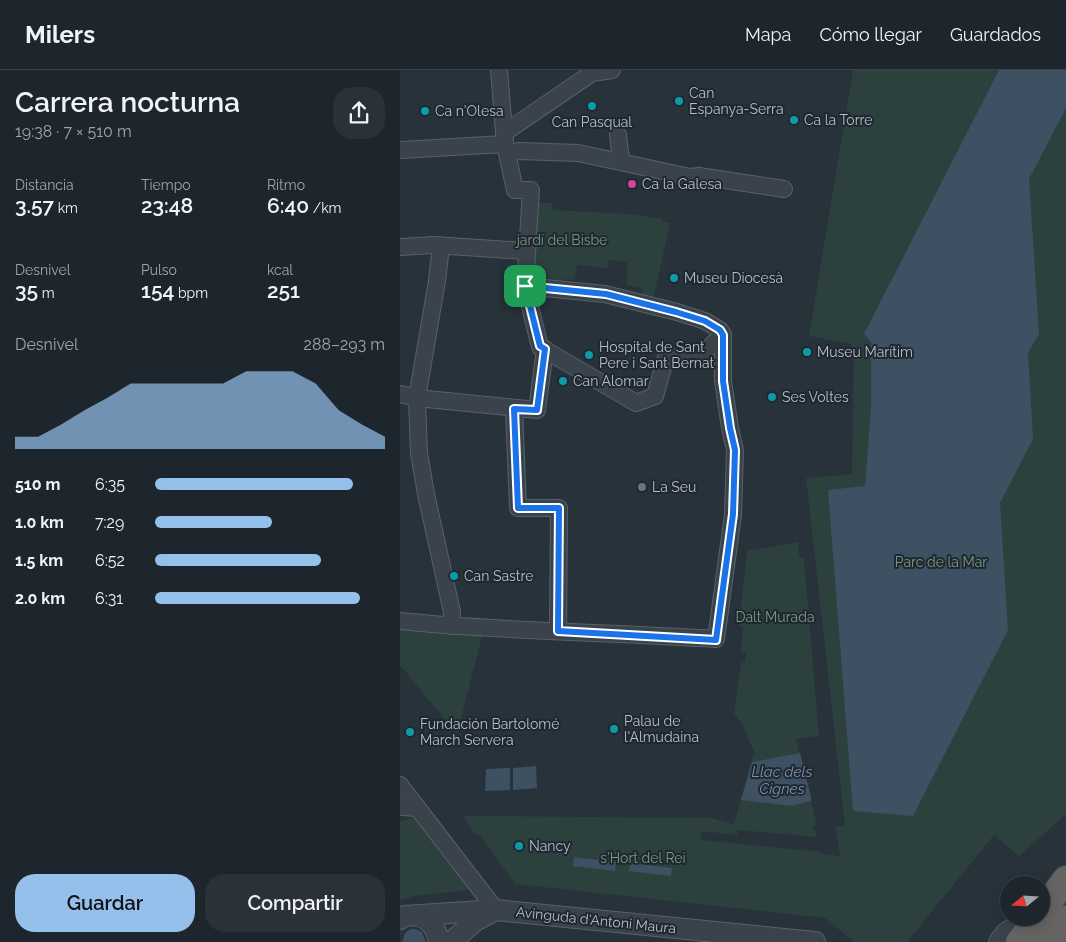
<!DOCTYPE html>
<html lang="es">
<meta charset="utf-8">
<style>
body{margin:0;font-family:Raleway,sans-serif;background:#2a3238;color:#f1f3f6;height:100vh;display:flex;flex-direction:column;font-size:19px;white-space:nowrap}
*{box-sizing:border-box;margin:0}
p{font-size:16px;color:#a0a5a9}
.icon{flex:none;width:28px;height:28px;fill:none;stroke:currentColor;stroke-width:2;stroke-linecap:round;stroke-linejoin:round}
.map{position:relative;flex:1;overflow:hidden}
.panel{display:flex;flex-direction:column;background:#1d262c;width:400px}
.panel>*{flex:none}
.needle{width:32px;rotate:252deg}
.controls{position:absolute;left:600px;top:806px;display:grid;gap:10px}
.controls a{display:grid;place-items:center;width:50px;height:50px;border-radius:50%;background:#1d262c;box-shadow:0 2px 12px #0003,0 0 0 1px #3b4348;font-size:25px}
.pin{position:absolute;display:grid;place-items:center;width:42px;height:42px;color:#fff;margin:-21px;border-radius:10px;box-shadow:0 2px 8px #0006}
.round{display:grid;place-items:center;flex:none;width:52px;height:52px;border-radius:20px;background:#2a3238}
.overview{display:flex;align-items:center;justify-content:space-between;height:85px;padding:0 15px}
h1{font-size:28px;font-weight:600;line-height:38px}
.stats{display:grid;grid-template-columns:repeat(3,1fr);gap:8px;height:85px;padding:5px 15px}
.stats div{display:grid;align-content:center}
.stats b{font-size:21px;font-weight:600}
.stats small{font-size:14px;font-weight:400}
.stats p{font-size:14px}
.chart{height:140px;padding:10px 15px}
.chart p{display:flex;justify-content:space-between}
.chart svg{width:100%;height:90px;margin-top:5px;fill:#96c0ec;opacity:.7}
.primary-button{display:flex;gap:10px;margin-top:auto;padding:10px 15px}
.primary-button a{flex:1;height:58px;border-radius:20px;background:#96c0ec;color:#111;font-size:20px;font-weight:600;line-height:58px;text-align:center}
.primary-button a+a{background:#2a3238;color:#f1f3f6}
ul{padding:0 15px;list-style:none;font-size:16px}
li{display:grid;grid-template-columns:80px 60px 1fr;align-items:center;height:38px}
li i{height:12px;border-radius:6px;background:#96c0ec}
header{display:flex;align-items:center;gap:30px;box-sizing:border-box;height:70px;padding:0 25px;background:#1d262c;border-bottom:1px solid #3b4348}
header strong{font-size:24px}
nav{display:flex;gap:28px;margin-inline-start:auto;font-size:18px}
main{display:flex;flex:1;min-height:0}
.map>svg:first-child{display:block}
.green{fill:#2c403e}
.water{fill:#3e5162}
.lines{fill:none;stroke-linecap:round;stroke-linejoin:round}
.minor-casing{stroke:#58616a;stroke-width:18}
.tertiary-casing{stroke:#58616a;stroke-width:22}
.trunk-casing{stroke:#454e57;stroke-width:28}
.minor{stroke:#3a434c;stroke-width:16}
.tertiary{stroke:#3a434c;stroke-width:20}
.trunk{stroke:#656462;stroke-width:26}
.route-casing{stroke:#fff;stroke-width:10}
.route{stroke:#1a73e8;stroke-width:6}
.culture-dot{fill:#0f9aa8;stroke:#1f2831;stroke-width:2}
.hotel-dot{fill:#d1479c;stroke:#1f2831;stroke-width:2}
.worship-dot{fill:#6b7280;stroke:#1f2831;stroke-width:2}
.labels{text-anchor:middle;stroke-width:4;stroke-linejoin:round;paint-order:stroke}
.poi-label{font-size:14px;fill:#b6bec7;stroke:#1f2831;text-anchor:start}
.park-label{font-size:14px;fill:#779a7c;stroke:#1f2831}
.street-label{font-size:14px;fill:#b6bec7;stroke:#1f2831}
.water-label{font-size:15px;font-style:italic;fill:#7a92a7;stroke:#1f2831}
</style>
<header>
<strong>Milers</strong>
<nav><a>Mapa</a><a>Cómo llegar</a><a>Guardados</a></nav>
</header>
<main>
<section class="panel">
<div class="overview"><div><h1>Carrera nocturna</h1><p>19:38 · 7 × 510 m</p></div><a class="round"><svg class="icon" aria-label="share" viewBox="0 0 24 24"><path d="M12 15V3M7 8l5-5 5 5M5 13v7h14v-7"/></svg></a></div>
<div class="stats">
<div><p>Distancia</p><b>3.57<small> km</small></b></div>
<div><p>Tiempo</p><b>23:48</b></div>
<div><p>Ritmo</p><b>6:40<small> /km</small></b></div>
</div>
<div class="stats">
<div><p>Desnivel</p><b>35<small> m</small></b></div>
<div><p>Pulso</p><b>154<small> bpm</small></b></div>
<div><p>kcal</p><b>251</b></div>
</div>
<div class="chart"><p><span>Desnivel</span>288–293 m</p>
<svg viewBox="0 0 160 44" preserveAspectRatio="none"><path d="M0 44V38L10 38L20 32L30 25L40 19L50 12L60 12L70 12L80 12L90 12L100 6L110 6L120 6L130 12L140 25L150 32L160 38V44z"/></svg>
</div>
<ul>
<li><b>510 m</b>6:35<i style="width:86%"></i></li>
<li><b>1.0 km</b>7:29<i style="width:51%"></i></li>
<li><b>1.5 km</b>6:52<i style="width:72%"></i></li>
<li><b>2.0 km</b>6:31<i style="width:89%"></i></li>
</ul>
<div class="primary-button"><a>Guardar</a><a>Compartir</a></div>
</section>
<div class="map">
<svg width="666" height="872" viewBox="0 0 666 872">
<rect width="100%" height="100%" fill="#27323b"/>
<g class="green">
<polygon points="453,0 666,0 666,744 619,786 594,765 507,872 454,872 425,848 115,814 79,764 76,765 64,748 66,746 311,748 334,754 354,682 343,656 334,643 341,593 345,592 346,583 341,582 343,557 339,556 347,481 398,472 399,486 404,489 419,666 396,669 417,755 413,757 417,767 338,760 337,765 302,761 301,770 421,782 421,784 440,786 435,756 445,756 406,408 452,404 454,280 451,274 409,266"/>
<polygon points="138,133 153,133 152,140 231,144 263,149 262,152 270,153 253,231 240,228 242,218 227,215 227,192 208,190 208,198 177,195 175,210 164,209 164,217 134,215 130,194"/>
<polygon points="0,558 82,566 57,664 0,595"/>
<polygon points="16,746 69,820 15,826 0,830 0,752"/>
</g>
<g class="water">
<polygon points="599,0 666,0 666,38 629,109 639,264 628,283 633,369 600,433 608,560 513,746 453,741 428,420 465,416 471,337 471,272 464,264"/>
<polygon points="400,683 411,727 411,731 392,736 341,730 352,692"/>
<polygon points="136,696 137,718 113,720 113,698"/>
<polygon points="110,698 110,720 85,721 86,699"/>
<polygon points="174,787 216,792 215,801 173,796"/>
<polygon points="230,793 272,798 271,806 229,801"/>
<polygon points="11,859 15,859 22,862 26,872 2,872 5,863"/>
</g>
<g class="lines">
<g class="minor-casing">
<g id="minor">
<polyline points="99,0 105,74 115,120 131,120 125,216 140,277 236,333 255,326 266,287 298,287 323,265"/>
<polyline points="104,63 192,3 212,0"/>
<polyline points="218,65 221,91"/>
<polyline points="0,80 105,74"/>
<polyline points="108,83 119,81 178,83 290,107 299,106 384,119"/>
<polyline points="41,176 37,211 17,328 19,383 26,424 52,542 51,556"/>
<polyline points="0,177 33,175 126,181"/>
<polyline points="125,216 205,224 277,242 305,251 320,260 323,265"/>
<polyline points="0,324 17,328 137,340 145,279"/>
<polyline points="114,339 118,438 159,438 158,561"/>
<path d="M0,551C105,562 210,562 316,569L333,445L335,380L330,358L323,311V265"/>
<polyline points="0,715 96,840"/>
<polyline points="0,737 18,738"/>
</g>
</g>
<g class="tertiary-casing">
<g id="tertiary">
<path d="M20,846C32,852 36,858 39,872"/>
<polyline points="0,849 5,846 96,840 415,872"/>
<polyline points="51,872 75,851 94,841"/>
<polyline points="599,872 606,863 629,848"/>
</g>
</g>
<g class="trunk-casing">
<g id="trunk">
<polyline points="641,843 666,809"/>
<polyline points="619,872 638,848"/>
<polyline points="648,872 666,849"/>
</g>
</g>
<use href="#minor" class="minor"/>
<use href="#tertiary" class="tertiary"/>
<use href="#trunk" class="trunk"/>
</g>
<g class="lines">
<g class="route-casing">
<polygon id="route" points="125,216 206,224 276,242 305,251 320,260 323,265 323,311 330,358 335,380 333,444 316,570 158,561 159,438 118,438 114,339 137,340 145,279 140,276"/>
</g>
<use href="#route" class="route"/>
</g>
<g class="culture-dot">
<circle cx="279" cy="31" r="5"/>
<circle cx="192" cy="36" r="5"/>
<circle cx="25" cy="41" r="5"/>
<circle cx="394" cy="50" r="5"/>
<circle cx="274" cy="208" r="5"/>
<circle cx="407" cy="282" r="5"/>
<circle cx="189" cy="285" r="5"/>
<circle cx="163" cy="311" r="5"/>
<circle cx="372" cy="327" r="5"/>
<circle cx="54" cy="506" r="5"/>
<circle cx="214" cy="659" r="5"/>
<circle cx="10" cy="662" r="5"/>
<circle cx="119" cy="776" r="5"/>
</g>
<circle class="hotel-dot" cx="232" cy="114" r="5"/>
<circle class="worship-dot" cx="242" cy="417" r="5"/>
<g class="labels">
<g class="poi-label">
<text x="289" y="28">Can<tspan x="289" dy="16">Espanya-Serra</tspan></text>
<text x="35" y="46">Ca n'Olesa</text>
<text x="404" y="55">Ca la Torre</text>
<text x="192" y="57" text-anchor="middle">Can Pasqual</text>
<text x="242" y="119">Ca la Galesa</text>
<text x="284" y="213">Museu Diocesà</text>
<text x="199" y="282">Hospital de Sant<tspan x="199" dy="16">Pere i Sant Bernat</tspan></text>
<text x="417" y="287">Museu Marítim</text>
<text x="173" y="316">Can Alomar</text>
<text x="382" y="332">Ses Voltes</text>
<text x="252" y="422">La Seu</text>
<text x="64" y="511">Can Sastre</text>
<text x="224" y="656">Palau de<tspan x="224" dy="16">l'Almudaina</tspan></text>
<text x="20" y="659">Fundación Bartolomé<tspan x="20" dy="16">March Servera</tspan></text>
<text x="129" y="781">Nancy</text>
</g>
<g class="park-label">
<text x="162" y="175">jardí del Bisbe</text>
<text x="541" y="497">Parc de la Mar</text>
<text x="375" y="552">Dalt Murada</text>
<text x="243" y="793">s'Hort del Rei</text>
</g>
<g class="street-label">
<text transform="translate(196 850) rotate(6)" y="5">Avinguda d'Antoni Maura</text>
</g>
<g class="water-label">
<text x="382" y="707">Llac dels<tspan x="382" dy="17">Cignes</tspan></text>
</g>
</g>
</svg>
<div class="controls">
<a><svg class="needle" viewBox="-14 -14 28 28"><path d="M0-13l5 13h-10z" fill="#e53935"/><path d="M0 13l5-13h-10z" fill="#a0a5a9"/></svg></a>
</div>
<div class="pin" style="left:125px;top:216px;background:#1e9e55"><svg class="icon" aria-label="arrive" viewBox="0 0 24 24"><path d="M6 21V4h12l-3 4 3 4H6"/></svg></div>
</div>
</main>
